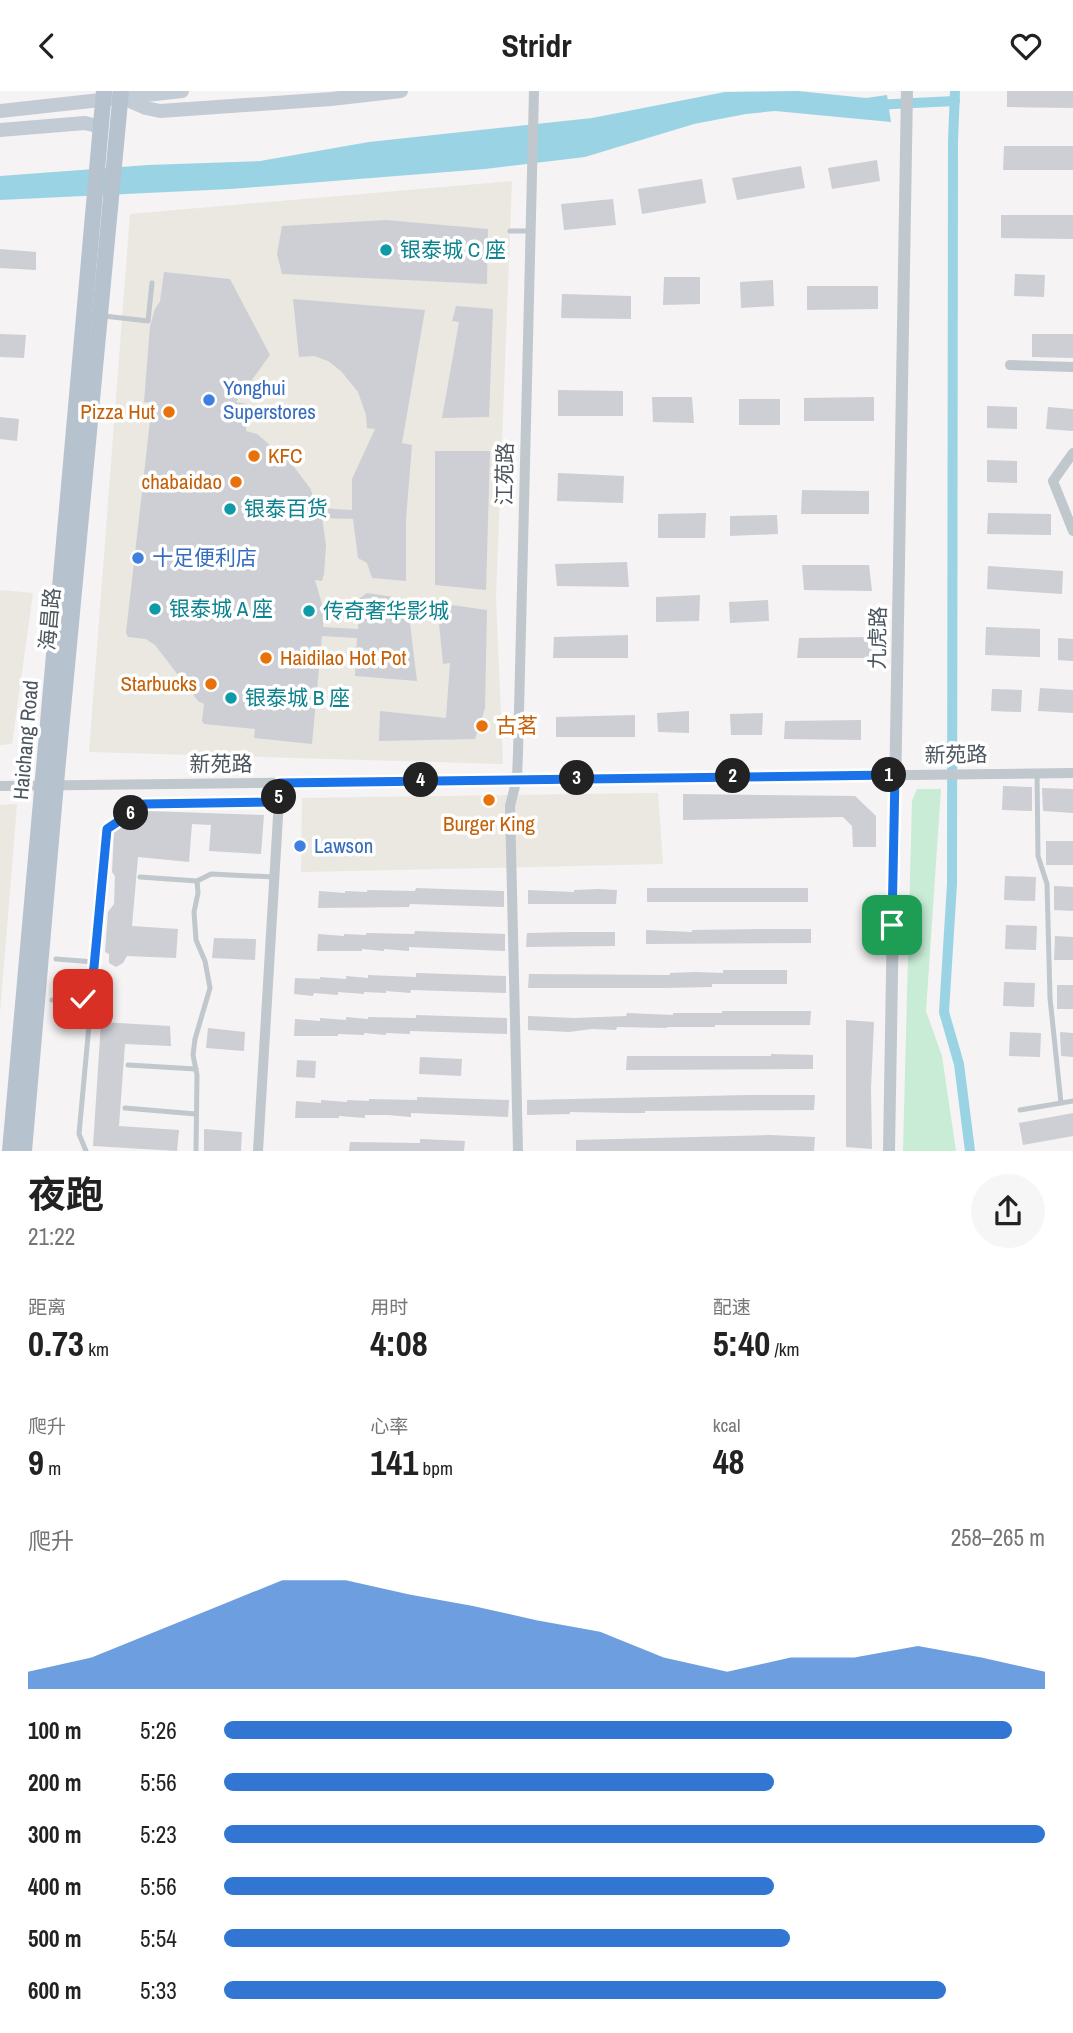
<!DOCTYPE html>
<html lang="zh">
<meta charset="utf-8">
<style>
body{margin:0;font-family:"Archivo Narrow","Noto Sans SC",sans-serif;background:#f6f6f6;color:#222;height:100vh;display:flex;flex-direction:column;font-size:26px;white-space:nowrap}
*{box-sizing:border-box;margin:0}
p{font-size:23px;color:#767676}
.icon{flex:none;width:38px;height:38px;fill:none;stroke:currentColor;stroke-width:2;stroke-linecap:round;stroke-linejoin:round}
.map{position:relative;height:1060px;overflow:hidden}
.side{display:flex;flex-direction:column;background:#fff;flex:1}
.side>*{flex:none}
.pin{position:absolute;display:grid;place-items:center;width:60px;height:60px;color:#fff;margin:-30px;border-radius:14px;box-shadow:0 4px 10px #0006}
.km{position:absolute;width:35px;height:35px;margin:-18px;border-radius:50%;background:#222;color:#fff;font-size:19px;line-height:35px;text-align:center}
.round{display:grid;place-items:center;flex:none;width:74px;height:74px;border-radius:37px;background:#f6f6f6}
.headline{display:flex;align-items:center;justify-content:space-between;height:119px;padding:0 28px}
h1{font-size:38px;font-weight:700;line-height:52px}
.metrics{display:grid;grid-template-columns:repeat(3,1fr);gap:10px;height:119px;padding:7px 28px}
.metrics div{display:grid;align-content:center}
.metrics b{font-size:35px;font-weight:700}
.metrics small{font-size:19px;font-weight:400}
.metrics p{font-size:19px}
.chart{height:196px;padding:14px 28px}
.chart p{display:flex;justify-content:space-between}
.chart svg{width:100%;height:126px;margin-top:7px;fill:#3076d2;opacity:.7}
ul{padding:0 28px;list-style:none;font-size:23px}
li{display:grid;grid-template-columns:112px 84px 1fr;align-items:center;height:52px}
li i{height:18px;border-radius:9px;background:#3076d2}
header{display:flex;justify-content:space-between;align-items:center;height:91px;padding:0 28px;background:#fff;font-size:32px;font-weight:700}
.map>svg:first-child{display:block}
.commercial{fill:#eae8e1}
.green{fill:#c8ecd6}
.water{fill:#9ad4e4}
.lines{fill:none;stroke-linecap:round;stroke-linejoin:round}
.canal{stroke:#9ad4e4;stroke-width:10}
.building{fill:#cdcfd4}
.service{stroke:#c0c7cd;stroke-width:5}
.minor{stroke:#c0c7cd;stroke-width:10}
.tertiary{stroke:#c0c7cd;stroke-width:12}
.secondary{stroke:#c3cbd4;stroke-width:14}
.primary{stroke:#b6c2ce;stroke-width:16}
.route-casing{stroke:#fff;stroke-width:14}
.route{stroke:#1a73e8;stroke-width:9}
.culture-dot{fill:#0f9aa8;stroke:#fff;stroke-width:2.5}
.shop-dot{fill:#3f7fe0;stroke:#fff;stroke-width:2.5}
.food-dot{fill:#e8710a;stroke:#fff;stroke-width:2.5}
.labels{text-anchor:middle;stroke-width:7;stroke-linejoin:round;paint-order:stroke}
.culture-label{font-size:21px;fill:#0d838f;stroke:#fff;text-anchor:start}
.shop-label{font-size:21px;fill:#366cbe;stroke:#fff;text-anchor:start}
.food-label{font-size:21px;fill:#c56008;stroke:#fff;text-anchor:end}
.street-label{font-size:21px;fill:#4c565e;stroke:#fff}
</style>
<header><svg class="icon" aria-label="back" viewBox="0 0 24 24"><path d="M15 5l-7 7 7 7"/></svg>Stridr<svg class="icon" aria-label="heart" viewBox="0 0 24 24"><path d="M12 20l-8-8c-3-5 5-10 8-4 3-6 11-1 8 4z"/></svg></header>
<div class="map">
<svg width="1073" height="1060" viewBox="0 0 1073 1060">
<rect width="100%" height="100%" fill="#f5f3f3"/>
<g class="commercial">
<polygon points="512,90 496,507 503,673 89,661 130,123"/>
<polygon points="0,499 33,502 12,653 0,654"/>
<polygon points="658,702 663,773 301,781 302,707"/>
<polygon points="17,713 0,922 0,714"/>
</g>
<polygon class="green" points="917,698 941,698 926,920 942,965 956,1060 903,1060 912,710"/>
<polygon class="water" points="798,0 866,7 887,4 891,31 775,20 746,23 694,33 585,66 485,78 231,98 0,109 0,85 148,74 260,70 369,51 592,27 725,1"/>
<g class="lines">
<g class="canal">
<polyline points="955,0 953,50 952,793 944,921 959,973 970,1060"/>
<polyline points="874,14 955,10"/>
</g>
</g>
<g class="building">
<polygon points="1007,0 1073,0 1073,17 1007,16"/>
<polygon points="1004,55 1073,55 1073,79 1003,79"/>
<polygon points="877,69 880,90 832,98 828,77"/>
<polygon points="801,75 805,97 737,109 732,87"/>
<polygon points="702,88 706,112 642,123 638,98"/>
<polygon points="613,108 616,134 564,139 561,113"/>
<polygon points="1001,124 1073,124 1073,148 1001,147"/>
<polygon points="386,129 488,138 487,193 282,183 277,163 282,135"/>
<polygon points="0,158 36,161 36,179 0,177"/>
<polygon points="164,181 230,188 270,264 236,311 248,313 246,340 257,343 291,372 310,397 318,417 352,419 352,388 375,338 367,337 366,324 358,301 341,280 328,270 314,265 299,266 293,208 425,219 402,352 412,354 406,428 406,490 372,487 367,472 358,467 353,428 322,427 326,454 324,483 322,490 315,489 324,520 323,536 358,538 360,507 367,502 407,508 417,590 355,585 357,547 322,545 312,653 254,647 255,638 204,633 202,630 204,613 198,610 155,554 146,548 128,546 126,542 152,312 144,311 150,235 155,218 160,210"/>
<polygon points="1015,183 1045,184 1044,206 1014,205"/>
<polygon points="664,186 700,186 700,213 663,214"/>
<polygon points="773,189 774,215 741,217 740,191"/>
<polygon points="807,195 878,195 878,218 807,219"/>
<polygon points="562,203 631,205 631,228 561,227"/>
<polygon points="456,215 493,218 489,326 442,327 459,231 452,230"/>
<polygon points="0,243 26,244 24,267 0,266"/>
<polygon points="1032,243 1073,243 1073,267 1032,266"/>
<polygon points="558,299 623,300 623,325 558,325"/>
<polygon points="652,306 692,306 694,332 653,331"/>
<polygon points="874,306 874,330 804,330 804,307"/>
<rect x="739" y="308" width="41" height="26"/>
<polygon points="987,315 1017,316 1017,338 987,337"/>
<polygon points="1048,316 1073,318 1073,340 1046,338"/>
<polygon points="0,326 19,328 17,350 0,348"/>
<polygon points="435,360 490,360 486,499 435,494"/>
<polygon points="987,369 1017,370 1017,392 987,391"/>
<polygon points="558,382 624,385 623,412 557,410"/>
<polygon points="802,399 869,400 869,423 801,423"/>
<polygon points="706,422 705,447 658,447 658,423"/>
<polygon points="988,422 1051,423 1051,444 987,443"/>
<polygon points="777,424 778,443 730,445 730,425"/>
<polygon points="627,471 629,496 557,495 555,473"/>
<polygon points="802,474 869,474 872,500 804,499"/>
<polygon points="988,475 1063,480 1062,503 987,498"/>
<polygon points="700,504 699,530 656,531 656,506"/>
<polygon points="768,509 769,530 730,532 729,511"/>
<polygon points="437,512 487,519 485,617 475,648 379,650 380,620 446,627 450,572 443,573"/>
<polygon points="986,536 1040,538 1040,566 985,564"/>
<polygon points="628,544 628,567 553,567 554,546"/>
<polygon points="871,546 872,567 797,567 799,547"/>
<polygon points="1058,547 1073,548 1073,570 1058,569"/>
<polygon points="1040,597 1073,599 1073,622 1038,620"/>
<polygon points="992,598 1022,599 1021,621 991,620"/>
<polygon points="689,620 689,642 658,641 657,622"/>
<polygon points="763,622 762,644 731,644 730,623"/>
<polygon points="635,624 635,646 556,646 556,626"/>
<polygon points="861,629 861,649 784,648 785,630"/>
<polygon points="1003,695 1032,696 1032,720 1002,719"/>
<polygon points="1042,697 1073,698 1073,722 1043,720"/>
<polygon points="683,703 855,705 876,725 876,756 853,756 852,735 843,726 683,729"/>
<polygon points="148,720 264,724 261,763 209,760 211,734 192,733 189,771 138,766 132,835 178,838 176,867 127,865 123,872 116,876 109,872 109,863 105,861 108,821 114,813 115,785 112,781 114,740"/>
<rect x="1046" y="750" width="27" height="24"/>
<polygon points="1005,785 1036,786 1035,810 1004,809"/>
<polygon points="1054,795 1073,796 1073,820 1054,819"/>
<polygon points="416,797 504,800 504,816 410,813 409,816 318,817 319,800 345,802 345,800 367,801 367,799 415,800"/>
<rect x="647" y="797" width="161" height="14"/>
<polygon points="599,798 617,799 616,813 528,813 528,799 574,801 574,799"/>
<polygon points="1006,834 1037,835 1036,859 1005,858"/>
<polygon points="768,838 811,838 811,852 646,853 646,839 692,841 692,839"/>
<polygon points="415,840 505,843 505,860 409,856 409,860 384,858 384,860 362,858 362,860 317,860 318,843 344,845 344,843 366,844 366,842 414,843"/>
<polygon points="573,841 615,841 615,855 526,856 527,842"/>
<polygon points="1055,845 1073,846 1073,869 1054,869"/>
<polygon points="214,847 256,848 255,869 212,867"/>
<polygon points="723,879 787,879 787,893 712,893 712,896 665,897 528,897 529,883 670,884 670,882 695,881 723,882"/>
<polygon points="416,882 506,885 506,902 411,899 410,902 386,900 386,902 364,901 364,903 338,901 338,904 314,902 313,905 294,903 295,887 320,888 320,886 346,888 346,885 368,887 368,884 416,886"/>
<polygon points="1004,891 1035,892 1034,916 1003,915"/>
<rect x="1057" y="894" width="16" height="24"/>
<polygon points="722,920 811,920 810,934 715,934 715,936 667,936 667,937 617,936 616,939 592,938 569,941 528,939 528,925 574,927 626,925 627,922 673,924 673,922 722,922"/>
<polygon points="416,924 507,927 507,943 410,940 410,943 386,942 386,944 364,942 364,944 338,943 338,945 294,945 295,928 320,930 320,927 346,929 346,926 368,928 368,926 416,927"/>
<polygon points="846,929 874,931 871,997 872,1058 846,1056"/>
<polygon points="101,931 170,935 171,955 125,953 119,1035 179,1039 177,1060 93,1055"/>
<polygon points="208,937 245,941 244,960 206,957"/>
<polygon points="1010,941 1041,942 1040,966 1009,965"/>
<polygon points="1060,941 1073,942 1073,966 1061,965"/>
<polygon points="771,963 813,964 813,978 626,979 627,965 771,965"/>
<polygon points="420,966 462,968 461,985 419,983"/>
<polygon points="297,969 316,970 315,987 296,986"/>
<polygon points="748,1004 815,1004 814,1019 645,1020 645,1022 621,1022 570,1021 570,1023 527,1024 527,1009"/>
<polygon points="417,1006 509,1009 508,1026 411,1022 411,1026 387,1024 365,1024 365,1027 339,1025 339,1027 295,1027 296,1010 321,1012 321,1009 347,1011 347,1009 369,1010 369,1008 417,1009"/>
<polygon points="1073,1022 1073,1045 1023,1054 1019,1032"/>
<polygon points="204,1038 242,1041 241,1060 204,1060"/>
<polygon points="770,1044 815,1046 814,1060 576,1060 576,1049"/>
<polygon points="420,1048 465,1050 464,1060 349,1060 350,1051 420,1052"/>
</g>
<g class="lines">
<g class="service">
<polyline points="510,140 530,140"/>
<polyline points="104,225 148,230 152,192"/>
<polyline points="1037,682 1038,765 1047,793 1050,907 1061,1012"/>
<polyline points="140,786 197,790 211,783 274,786"/>
<polyline points="56,868 94,871"/>
<polyline points="52,909 85,912"/>
<polyline points="128,974 196,978"/>
<polyline points="125,1017 196,1023"/>
<polyline points="1020,1019 1073,1010"/>
<path d="M86,1060L79,1043L90,923C85,911 77,897 91,888L94,876L107,739L144,713L279,711"/>
<polyline points="196,1060 197,984 193,964 195,948 210,897 205,870 196,849 194,821 198,802 197,790"/>
</g>
<g class="minor">
<polyline points="1010,274 1073,276"/>
<polyline points="1073,362 1053,390 1073,440"/>
<polyline points="0,695 1073,682"/>
<polyline points="258,1060 280,692"/>
<polyline points="518,1060 510,715 517,687 518,662 534,0"/>
</g>
<polyline class="tertiary" points="889,1060 907,0"/>
<g class="secondary">
<polyline points="121,6 146,17 160,20 331,8 401,0"/>
<polyline points="0,20 182,0"/>
<polyline points="0,39 85,32 101,36"/>
</g>
<g class="primary">
<polyline points="10,1060 104,0"/>
<polyline points="24,1060 56,692 121,0"/>
</g>
</g>
<g class="lines">
<g class="route-casing">
<path id="route" d="M83,908C83,899 83,894 91,888L94,876L107,738L144,713L279,711L280,692L895,684L892,834"/>
</g>
<use href="#route" class="route"/>
</g>
<g class="culture-dot">
<circle cx="386" cy="159" r="7"/>
<circle cx="230" cy="418" r="7"/>
<circle cx="155" cy="518" r="7"/>
<circle cx="309" cy="520" r="7"/>
<circle cx="231" cy="607" r="7"/>
</g>
<g class="shop-dot">
<circle cx="209" cy="309" r="7"/>
<circle cx="138" cy="467" r="7"/>
<circle cx="300" cy="755" r="7"/>
</g>
<g class="food-dot">
<circle cx="169" cy="321" r="7"/>
<circle cx="254" cy="365" r="7"/>
<circle cx="236" cy="391" r="7"/>
<circle cx="266" cy="567" r="7"/>
<circle cx="211" cy="593" r="7"/>
<circle cx="482" cy="635" r="7"/>
<circle cx="489" cy="709" r="7"/>
</g>
<g class="labels">
<g class="culture-label">
<text x="400" y="166">银泰城 C 座</text>
<text x="244" y="425">银泰百货</text>
<text x="169" y="525">银泰城 A 座</text>
<text x="323" y="527">传奇奢华影城</text>
<text x="245" y="614">银泰城 B 座</text>
</g>
<g class="shop-label">
<text x="223" y="304">Yonghui<tspan x="223" dy="24">Superstores</tspan></text>
<text x="152" y="474">十足便利店</text>
<text x="314" y="762">Lawson</text>
</g>
<g class="food-label">
<text x="155" y="328">Pizza Hut</text>
<text x="268" y="372" text-anchor="start">KFC</text>
<text x="222" y="398">chabaidao</text>
<text x="280" y="574" text-anchor="start">Haidilao Hot Pot</text>
<text x="197" y="600">Starbucks</text>
<text x="496" y="642" text-anchor="start">古茗</text>
<text x="489" y="740" text-anchor="middle">Burger King</text>
</g>
<g class="street-label">
<text transform="translate(505 383) rotate(-89)" y="7">江苑路</text>
<text transform="translate(50 528) rotate(-85)" y="7">海昌路</text>
<text transform="translate(878 547) rotate(-89)" y="7">九虎路</text>
<text transform="translate(26 649) rotate(-85)" y="7">Haichang Road</text>
<text transform="translate(956 664) rotate(-1)" y="7">新苑路</text>
<text x="221" y="680">新苑路</text>
</g>
</g>
</svg>
<div class="pin" style="left:892px;top:834px;background:#1e9e55"><svg class="icon" aria-label="arrive" viewBox="0 0 24 24"><path d="M6 21V4h12l-3 4 3 4H6"/></svg></div>
<div class="pin" style="left:83px;top:908px;background:#d93025"><svg class="icon" aria-label="check" viewBox="0 0 24 24"><path d="M5 12l5 5 9-10"/></svg></div>
<b class="km" style="left:889px;top:684px">1</b>
<b class="km" style="left:733px;top:685px">2</b>
<b class="km" style="left:577px;top:687px">3</b>
<b class="km" style="left:421px;top:689px">4</b>
<b class="km" style="left:279px;top:706px">5</b>
<b class="km" style="left:131px;top:722px">6</b>
</div>
<section class="side">
<div class="headline"><div><h1>夜跑</h1><p>21:22</p></div><a class="round"><svg class="icon" aria-label="share" viewBox="0 0 24 24"><path d="M12 15V3M7 8l5-5 5 5M5 13v7h14v-7"/></svg></a></div>
<div class="metrics">
<div><p>距离</p><b>0.73<small> km</small></b></div>
<div><p>用时</p><b>4:08</b></div>
<div><p>配速</p><b>5:40<small> /km</small></b></div>
</div>
<div class="metrics">
<div><p>爬升</p><b>9<small> m</small></b></div>
<div><p>心率</p><b>141<small> bpm</small></b></div>
<div><p>kcal</p><b>48</b></div>
</div>
<div class="chart"><p><span>爬升</span>258–265 m</p>
<svg viewBox="0 0 160 44" preserveAspectRatio="none"><path d="M0 44V38L10 33L20 24L30 15L40 6L50 6L60 11L70 15L80 20L90 24L100 33L110 38L120 33L130 33L140 29L150 33L160 38V44z"/></svg>
</div>
<ul>
<li><b>100 m</b>5:26<i style="width:96%"></i></li>
<li><b>200 m</b>5:56<i style="width:67%"></i></li>
<li><b>300 m</b>5:23<i style="width:100%"></i></li>
<li><b>400 m</b>5:56<i style="width:67%"></i></li>
<li><b>500 m</b>5:54<i style="width:69%"></i></li>
<li><b>600 m</b>5:33<i style="width:88%"></i></li>
</ul>
</section>
